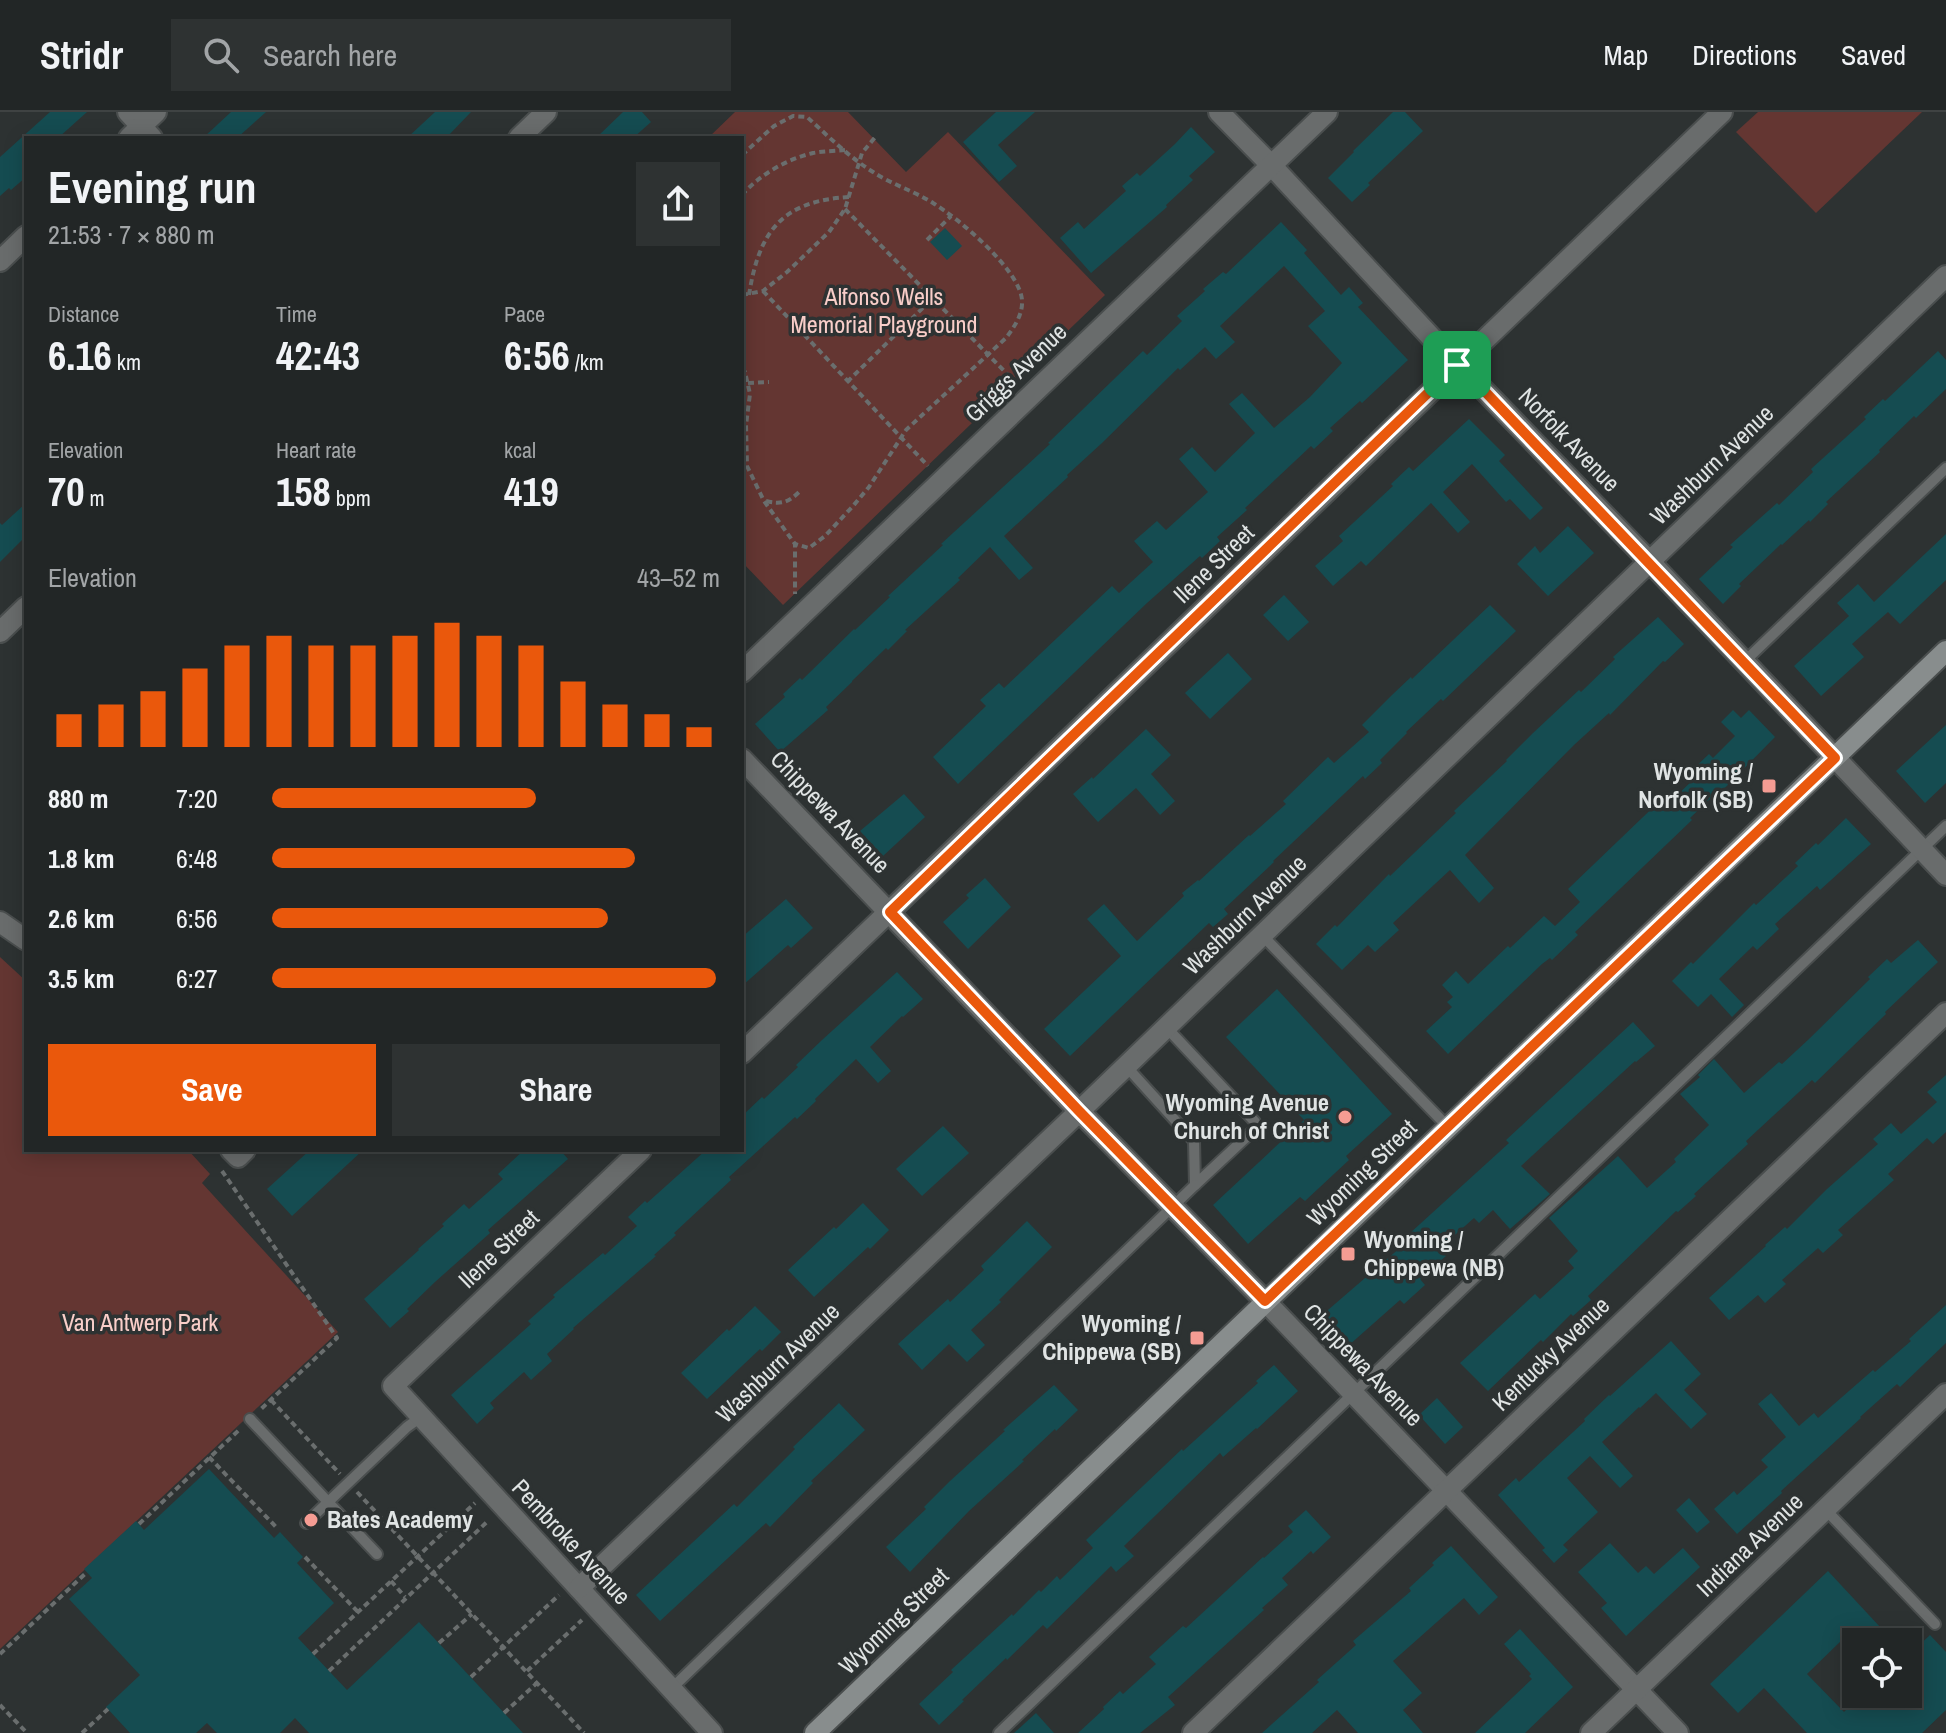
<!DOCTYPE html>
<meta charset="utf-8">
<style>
body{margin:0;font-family:"Archivo Narrow",sans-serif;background:#2e3232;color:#f1f3f6;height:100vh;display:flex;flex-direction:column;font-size:30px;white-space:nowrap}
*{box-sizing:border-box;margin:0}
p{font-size:26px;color:#a2a5a7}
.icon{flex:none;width:44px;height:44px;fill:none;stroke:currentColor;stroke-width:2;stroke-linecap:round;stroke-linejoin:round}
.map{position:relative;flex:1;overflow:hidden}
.side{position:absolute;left:24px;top:24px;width:720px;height:1016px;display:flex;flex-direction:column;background:#222626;border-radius:0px;box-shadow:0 4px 20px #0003,0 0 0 2px #3f4343}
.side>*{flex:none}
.buttons{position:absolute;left:1842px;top:1516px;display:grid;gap:16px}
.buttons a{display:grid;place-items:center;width:80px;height:80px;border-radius:0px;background:#222626;box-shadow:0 4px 20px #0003,0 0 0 2px #3f4343;font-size:40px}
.pin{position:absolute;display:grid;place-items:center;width:68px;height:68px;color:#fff;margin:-34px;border-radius:16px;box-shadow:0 4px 12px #0006}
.round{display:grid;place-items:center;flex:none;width:84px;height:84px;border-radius:0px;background:#2e3232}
.headline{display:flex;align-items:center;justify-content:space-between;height:136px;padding:0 24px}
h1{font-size:44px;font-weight:700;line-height:60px}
.metrics{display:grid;grid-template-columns:repeat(3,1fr);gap:12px;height:136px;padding:8px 24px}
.metrics div{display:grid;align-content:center}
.metrics b{font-size:40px;font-weight:700}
.metrics small{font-size:22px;font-weight:400}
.metrics p{font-size:22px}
.chart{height:224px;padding:16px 24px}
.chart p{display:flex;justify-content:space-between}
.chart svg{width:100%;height:144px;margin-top:8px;stroke:#ea580c;stroke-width:6}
.cta{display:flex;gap:16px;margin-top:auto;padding:16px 24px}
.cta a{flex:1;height:92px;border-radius:0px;background:#ea580c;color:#fff;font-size:32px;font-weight:700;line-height:92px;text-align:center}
.cta a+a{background:#2e3232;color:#f1f3f6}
ul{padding:0 24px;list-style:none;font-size:26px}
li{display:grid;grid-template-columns:128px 96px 1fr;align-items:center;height:60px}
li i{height:20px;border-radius:10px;background:#ea580c}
header{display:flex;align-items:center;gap:48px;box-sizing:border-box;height:112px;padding:0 40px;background:#222626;border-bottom:2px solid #3f4343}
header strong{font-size:38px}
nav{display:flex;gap:44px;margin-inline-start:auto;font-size:28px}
.search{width:560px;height:72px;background:#2e3232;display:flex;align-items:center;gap:20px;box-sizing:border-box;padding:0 28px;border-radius:0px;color:#a2a5a7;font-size:30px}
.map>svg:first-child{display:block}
.green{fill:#643632}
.building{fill:#154c51}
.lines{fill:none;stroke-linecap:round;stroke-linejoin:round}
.lane-casing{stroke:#4a4e4e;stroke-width:14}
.street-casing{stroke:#4a4e4e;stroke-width:24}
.secondary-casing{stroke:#4a4e4e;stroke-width:24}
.path{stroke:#6a6e6e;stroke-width:4;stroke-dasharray:6 4;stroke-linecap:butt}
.lane{stroke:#696c6c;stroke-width:10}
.street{stroke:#696c6c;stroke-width:20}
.secondary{stroke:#888d8d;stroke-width:20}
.route-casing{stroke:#fff;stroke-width:16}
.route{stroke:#ea580c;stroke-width:10}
.poi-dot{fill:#f59c93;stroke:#2d3232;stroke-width:3}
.labels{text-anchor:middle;stroke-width:7;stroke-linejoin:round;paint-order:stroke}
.park-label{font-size:24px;fill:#f9cec9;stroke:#2d3232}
.street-label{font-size:24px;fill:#e0e4e4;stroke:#2d3232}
.poi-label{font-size:24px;font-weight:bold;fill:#e0e4e4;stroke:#2d3232;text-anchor:end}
</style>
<header>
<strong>Stridr</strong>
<div class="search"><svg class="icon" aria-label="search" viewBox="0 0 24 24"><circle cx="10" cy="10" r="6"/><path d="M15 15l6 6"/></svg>Search here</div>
<nav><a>Map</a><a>Directions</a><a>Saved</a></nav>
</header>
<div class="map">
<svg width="1946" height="1621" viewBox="0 0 1946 1621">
<rect width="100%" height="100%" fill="#2d3232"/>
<g class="green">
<polygon points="735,0 848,0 906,60 948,20 1105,183 783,493 742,450 742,26 708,26"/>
<polygon points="1758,0 1922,0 1816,101 1736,20"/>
<polygon points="0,845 26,869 26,1038 188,1038 210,1062 202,1071 338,1220 0,1537"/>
</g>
<g class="building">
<polygon points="50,0 87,0 58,26 26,26 26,65 11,78 9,76 0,84 0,45"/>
<polygon points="231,0 266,0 237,26 203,26"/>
<polygon points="435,0 471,0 446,26 407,26"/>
<polygon points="623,0 642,0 651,10 633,26 596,26"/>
<polygon points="996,0 1035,0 998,33 1017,54 999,70 963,30"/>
<polygon points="1393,0 1405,0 1423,19 1368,71 1370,73 1352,90 1328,66 1354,40 1353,39"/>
<polygon points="1191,15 1215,40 1189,64 1193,68 1166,93 1167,95 1091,161 1060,126 1078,110 1084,117 1126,79 1122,74 1137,61 1140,64 1175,32"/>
<polygon points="1281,110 1307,138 1304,141 1341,183 1349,175 1363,191 1358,195 1408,248 1362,291 1360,289 1330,316 1333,319 1314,337 1311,334 1245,396 1247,398 1217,425 1220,429 1202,446 1200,444 1147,491 958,672 933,645 986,594 980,588 999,571 1004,576 1112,474 1119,481 1153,450 1134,429 1157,409 1166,418 1208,380 1179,347 1192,335 1215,360 1255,321 1229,292 1242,281 1274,316 1310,285 1342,251 1308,214 1325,199 1284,154 1220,214 1235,230 1216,247 1205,235 1180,258 1178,256 1102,331 1067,363 1068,365 1004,424 1033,456 1019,468 990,435 958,466 960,468 905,518 907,519 888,538 886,536 852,569 852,570 826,595 828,598 780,640 755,612 785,585 783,582 800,566 802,568 854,517 855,518 890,485 888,484 943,433 941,432 1050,332 1048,331 1143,239 1147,243 1182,209 1177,204 1205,179 1203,177 1223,160 1226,162"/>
<polygon points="945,116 962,134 947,148 930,130"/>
<polygon points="1938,239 1946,248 1946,277 1916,306 1914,304 1879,338 1880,340 1826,390 1828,392 1810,410 1809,408 1782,433 1781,432 1739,472 1741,474 1723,492 1699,467 1733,435 1730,433 1777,391 1779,393 1813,360 1811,357 1866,307 1864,305 1883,287 1885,289"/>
<polygon points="1469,307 1505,343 1499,349 1543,396 1530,408 1510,387 1506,390 1472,352 1443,380 1470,410 1458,421 1431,391 1366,454 1361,449 1333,474 1315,454 1343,429 1339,424 1393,374 1391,372 1409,355 1413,359"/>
<polygon points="26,391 26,424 0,450 0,411 2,413"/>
<polygon points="1568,414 1594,441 1548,484 1517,452 1535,434 1540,441"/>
<polygon points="1946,422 1946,468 1900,512 1888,500 1852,532 1864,545 1821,584 1794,554 1849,504 1837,491 1858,472 1874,490"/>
<polygon points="1284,483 1309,510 1288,529 1263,503"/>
<polygon points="1490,493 1516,519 1443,589 1441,587 1406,620 1407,621 1380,648 1382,651 1365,667 1363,664 1273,749 1274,750 1224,797 1228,802 1213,815 1209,811 1070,944 1044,917 1121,844 1087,807 1104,792 1137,829 1184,784 1182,781 1198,768 1199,769 1249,723 1250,724 1286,692 1283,689 1328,645 1334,651 1369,620 1362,613 1392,583 1411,565 1412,567"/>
<polygon points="1658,505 1684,532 1665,550 1663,549 1610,603 1609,601 1574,633 1465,743 1494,776 1479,791 1450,758 1393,811 1399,818 1375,840 1368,833 1342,858 1316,832 1335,813 1337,815 1389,762 1390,764 1456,701 1454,699 1507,649 1506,648 1533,621 1579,578 1581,580 1615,547 1613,545"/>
<polygon points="1228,541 1252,567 1210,607 1185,581"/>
<polygon points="1733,598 1741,606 1749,598 1775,625 1715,686 1713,684 1690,706 1692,708 1575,820 1578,823 1552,848 1550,846 1542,852 1448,942 1426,919 1452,895 1447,890 1453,885 1442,873 1456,859 1468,872 1508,834 1510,836 1544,804 1555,814 1580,790 1568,777 1667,682 1672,688 1695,666 1690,660 1709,642 1713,646 1735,624 1721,610"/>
<polygon points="1946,613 1946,671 1925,691 1896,659"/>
<polygon points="1146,617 1171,643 1151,662 1175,689 1160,703 1136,676 1098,710 1073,682 1092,665 1093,667"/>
<polygon points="904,682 925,705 883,744 860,719"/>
<polygon points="1846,706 1871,732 1820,778 1817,774 1775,812 1779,817 1757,838 1753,834 1719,867 1744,893 1732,905 1711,882 1698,895 1672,869 1691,850 1693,852 1754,791 1756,793 1798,754 1795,751 1816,731 1818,733"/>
<polygon points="985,766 1011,795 968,837 943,810 969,786 966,783"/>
<polygon points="786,787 813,816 791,836 788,833 742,874 742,825"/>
<polygon points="1918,828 1938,850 1885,900 1886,902 1815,971 1812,968 1746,1029 1748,1032 1694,1082 1696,1084 1678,1100 1676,1099 1588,1184 1591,1188 1573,1204 1571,1202 1543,1230 1541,1228 1488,1279 1460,1251 1535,1182 1540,1187 1574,1156 1568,1149 1578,1139 1549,1106 1618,1044 1647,1076 1676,1050 1674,1047 1709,1013 1680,982 1700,965 1698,963 1714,947 1744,981 1779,950 1782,952 1809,927 1870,867 1868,865 1887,847 1891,851"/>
<polygon points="897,860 923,887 903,905 902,904 870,935 891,959 878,971 856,947 815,987 816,989 797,1007 795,1005 729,1065 731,1068 674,1121 676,1123 654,1143 656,1144 573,1216 574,1217 547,1242 552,1249 531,1268 524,1260 490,1291 494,1296 477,1312 451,1283 531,1212 528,1209 555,1185 553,1183 603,1141 605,1143 637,1114 628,1105 645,1089 647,1091 706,1038 742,1038 742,1004 762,985 764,987 798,955 796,953 822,928"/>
<polygon points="1277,877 1392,1002 1346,1044 1349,1048 1305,1089 1300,1085 1248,1132 1213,1093 1304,1008 1226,925"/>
<polygon points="1633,910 1655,934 1636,950 1635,949 1521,1054 1550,1082 1510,1117 1493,1098 1479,1111 1474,1106 1439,1137 1446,1144 1420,1167 1425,1173 1404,1192 1400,1188 1348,1234 1321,1204 1401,1135 1398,1132 1509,1031 1506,1028"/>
<polygon points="1946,963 1946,1020 1933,1032 1927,1026 1888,1062 1894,1068 1838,1118 1843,1123 1823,1141 1818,1136 1782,1168 1786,1172 1765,1191 1758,1183 1729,1208 1709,1186 1766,1134 1765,1133 1785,1115 1787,1117 1827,1077 1878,1032 1873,1027 1891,1011 1901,1022 1937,990 1927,980"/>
<polygon points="943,1014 969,1041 922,1084 896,1057"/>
<polygon points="310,1038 363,1038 292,1104 267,1077"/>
<polygon points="524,1038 560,1038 568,1047 488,1118 490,1121 435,1170 407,1197 409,1199 390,1216 364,1187 419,1138 418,1137 444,1114 442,1112 464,1092 469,1097 503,1067 498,1062"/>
<polygon points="863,1091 889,1118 870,1137 868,1135 814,1185 788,1158 834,1115 836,1117"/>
<polygon points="1027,1109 1052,1135 999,1188 1001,1190 971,1218 985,1233 967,1250 949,1232 922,1258 898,1232 948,1187 950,1190 984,1158 981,1154"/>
<polygon points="1946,1193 1946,1231 1900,1275 1897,1272 1860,1305 1861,1306 1781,1379 1782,1381 1737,1422 1714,1397 1734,1379 1737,1383 1768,1355 1761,1348 1786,1325 1758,1292 1771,1281 1799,1314 1814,1301 1818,1306 1873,1258 1875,1260 1911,1229 1909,1227"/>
<polygon points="755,1194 781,1220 762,1239 760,1237 707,1287 681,1261 727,1217 729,1219"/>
<polygon points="1671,1229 1701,1262 1684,1278 1707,1302 1691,1317 1656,1281 1640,1296 1639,1295 1602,1330 1633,1364 1620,1376 1590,1344 1567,1366 1598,1400 1563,1433 1568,1438 1554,1451 1542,1438 1545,1436 1498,1383 1516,1366 1519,1370 1585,1309 1584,1307 1609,1283 1610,1284"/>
<polygon points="1274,1253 1298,1279 1257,1317 1256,1316 1223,1345 1220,1341 1124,1434 1134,1444 1116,1460 1111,1454 1047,1517 1043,1513 1007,1548 1006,1546 962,1588 964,1589 939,1613 919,1592 953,1560 951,1558 1012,1502 1013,1504 1039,1478 1041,1480 1057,1464 1060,1468 1093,1436 1086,1428 1182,1337 1183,1339 1258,1271 1256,1269"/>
<polygon points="1054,1273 1078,1298 1056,1319 1055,1317 1022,1348 1024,1349 969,1399 910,1460 886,1435 926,1397 924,1395 950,1369 1005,1319 1003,1318"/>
<polygon points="1437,1286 1463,1315 1445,1332 1419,1303"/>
<polygon points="839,1291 865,1318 811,1369 813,1371 770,1415 766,1411 660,1509 636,1483 734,1392 737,1395 795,1337 793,1335"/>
<polygon points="209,1357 274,1426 280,1420 303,1445 297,1451 334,1491 298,1526 347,1578 419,1510 523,1621 309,1621 295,1606 280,1621 217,1621 207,1611 196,1621 130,1621 106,1595 140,1563 69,1487 92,1466 84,1457 136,1409 144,1418"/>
<polygon points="1689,1386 1710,1410 1697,1421 1676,1398"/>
<polygon points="1306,1398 1331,1425 1313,1442 1311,1439 1282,1466 1288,1473 1262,1496 1264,1498 1168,1585 1175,1593 1140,1621 1078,1621 1104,1597 1103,1595 1120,1579 1123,1582 1156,1552 1149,1545 1183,1514 1186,1516 1263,1445 1264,1446 1293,1420 1288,1414"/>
<polygon points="1610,1431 1638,1461 1646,1454 1654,1462 1683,1436 1700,1455 1626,1524 1601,1496 1607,1491 1578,1460"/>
<polygon points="1451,1434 1498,1485 1479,1503 1464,1486 1393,1549 1422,1581 1403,1598 1423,1621 1358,1621 1337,1598 1312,1621 1262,1621 1319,1570 1317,1568 1356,1533 1353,1529 1411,1479 1409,1476 1434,1453 1432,1451"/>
<polygon points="1828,1459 1894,1530 1847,1530 1843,1527 1807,1562 1844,1600 1862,1582 1908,1582 1908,1544 1930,1523 1946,1540 1946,1598 1922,1621 1807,1621 1764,1576 1738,1601 1710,1572"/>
<polygon points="1520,1517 1573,1575 1525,1621 1475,1621 1532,1567 1529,1564 1531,1562 1504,1532"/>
<polygon points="1036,1601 1054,1621 1014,1621"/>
</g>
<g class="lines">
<g class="lane-casing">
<g id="lane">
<polyline points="1744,550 1946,356"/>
<polyline points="1262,823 1448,1015"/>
<polyline points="1126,954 1194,1029 1195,1073 1256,1016 1255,1010 1166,915"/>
<polyline points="250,1307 377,1442"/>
<polyline points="1825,1397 1935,1512"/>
<polyline points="306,1411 407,1315 421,1305"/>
<polyline points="671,1577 1195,1073"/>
<polyline points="999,1621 1946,714"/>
</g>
</g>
<g class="street-casing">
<g id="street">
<polyline points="128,0 152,26"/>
<polyline points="1219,0 1271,53 1457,253 1473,267 1649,449 1946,763"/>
<polyline points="129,26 156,0"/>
<polyline points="519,26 546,0"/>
<polyline points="0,149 26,124"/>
<polyline points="0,520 26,495"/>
<polyline points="742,560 1327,0"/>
<polyline points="742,647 1079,999 1265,1189 1678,1621"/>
<polyline points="0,810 26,828"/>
<polyline points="742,941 1722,0"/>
<polyline points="231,1038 238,1045 245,1038"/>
<polyline points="641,1038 393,1274 712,1621"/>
<polyline points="579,1476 1065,1013 1946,164"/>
<polyline points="1193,1621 1946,901"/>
<polyline points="1591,1621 1946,1282"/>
</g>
</g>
<g class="secondary-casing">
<polyline id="secondary" points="815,1621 1946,539"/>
</g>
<g class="path">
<path d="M742,43L774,14L793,4L807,5C828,24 849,45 873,60C891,72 914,79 933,91C958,106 1020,158 1022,188C1023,203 1014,215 1006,226L906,318L869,375L853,394L825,424L809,436L795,432"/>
<path d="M742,83C759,63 787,47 813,41C824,39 835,39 845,38"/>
<polyline points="845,97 1015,270"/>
<polyline points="927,128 951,104"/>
<polyline points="763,179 928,354"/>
<polyline points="742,183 763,179 787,160 829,120 845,97 862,41 877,23"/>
<path d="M749,183C759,119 782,89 849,85"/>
<polyline points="742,255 745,260 750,282 746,313 747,354 764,389 795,432 795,482"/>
<polyline points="847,270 933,186"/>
<polyline points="748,271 769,270"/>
<path d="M766,389C781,393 789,390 799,380"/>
<polyline points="222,1059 337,1226 260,1298"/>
<polyline points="271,1288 340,1362"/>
<polyline points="209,1345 278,1417"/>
<polyline points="357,1380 584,1621"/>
<polyline points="139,1412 239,1318"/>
<polyline points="305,1445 358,1500"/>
<polyline points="391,1469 405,1485"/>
<polyline points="439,1531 472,1502"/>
<polyline points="0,1542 87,1460"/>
<polyline points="313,1542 475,1391"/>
<polyline points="329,1559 489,1408"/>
<polyline points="527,1559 582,1508"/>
<polyline points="471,1565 559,1483"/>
<polyline points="0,1593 27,1621"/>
<polyline points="504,1601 537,1571"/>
<polyline points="82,1621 108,1597"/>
</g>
<use href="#lane" class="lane"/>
<use href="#street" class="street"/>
<use href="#secondary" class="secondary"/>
</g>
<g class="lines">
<g class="route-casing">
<polygon id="route" points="1457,253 1473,267 1835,646 1265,1189 1079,999 890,800"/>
</g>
<use href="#route" class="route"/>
</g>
<g class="poi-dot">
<rect x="1761" y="666" width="16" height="16" rx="4"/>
<circle cx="1345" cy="1005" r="8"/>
<rect x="1340" y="1134" width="16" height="16" rx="4"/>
<rect x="1189" y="1218" width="16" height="16" rx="4"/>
<circle cx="311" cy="1408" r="8"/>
</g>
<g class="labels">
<g class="park-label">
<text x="884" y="193">Alfonso Wells<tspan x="884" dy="28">Memorial Playground</tspan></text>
<text x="140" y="1219">Van Antwerp Park</text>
</g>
<g class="street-label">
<text transform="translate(1016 261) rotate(-44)" y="8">Griggs Avenue</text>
<text transform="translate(1569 328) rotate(46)" y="8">Norfolk Avenue</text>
<text transform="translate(1712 353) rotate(-44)" y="8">Washburn Avenue</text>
<text transform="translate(1214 452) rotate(-44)" y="8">Ilene Street</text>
<text transform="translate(830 700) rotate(46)" y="8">Chippewa Avenue</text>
<text transform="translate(1245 803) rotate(-44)" y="8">Washburn Avenue</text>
<text transform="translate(1362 1061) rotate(-44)" y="8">Wyoming Street</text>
<text transform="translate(499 1137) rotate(-44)" y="8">Ilene Street</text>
<text transform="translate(1551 1242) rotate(-44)" y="8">Kentucky Avenue</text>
<text transform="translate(778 1251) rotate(-44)" y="8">Washburn Avenue</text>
<text transform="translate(1363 1253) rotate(46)" y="8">Chippewa Avenue</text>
<text transform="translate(571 1430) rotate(47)" y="8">Pembroke Avenue</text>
<text transform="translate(1750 1433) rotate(-44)" y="8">Indiana Avenue</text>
<text transform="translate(894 1509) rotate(-44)" y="8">Wyoming Street</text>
</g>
<g class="poi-label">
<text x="1753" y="668">Wyoming /<tspan x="1753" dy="28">Norfolk (SB)</tspan></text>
<text x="1329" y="999">Wyoming Avenue<tspan x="1329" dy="28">Church of Christ</tspan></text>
<text x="1364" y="1136" text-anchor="start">Wyoming /<tspan x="1364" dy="28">Chippewa (NB)</tspan></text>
<text x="1181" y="1220">Wyoming /<tspan x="1181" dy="28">Chippewa (SB)</tspan></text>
<text x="327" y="1416" text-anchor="start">Bates Academy</text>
</g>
</g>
</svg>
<div class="buttons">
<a><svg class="icon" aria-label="locate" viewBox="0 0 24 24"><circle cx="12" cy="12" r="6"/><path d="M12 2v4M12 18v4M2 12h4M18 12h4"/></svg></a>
</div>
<div class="pin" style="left:1457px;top:253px;background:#1e9e55"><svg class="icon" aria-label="arrive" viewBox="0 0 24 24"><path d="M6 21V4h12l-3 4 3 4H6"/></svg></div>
<section class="side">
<div class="headline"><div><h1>Evening run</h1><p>21:53 · 7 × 880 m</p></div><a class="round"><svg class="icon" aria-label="share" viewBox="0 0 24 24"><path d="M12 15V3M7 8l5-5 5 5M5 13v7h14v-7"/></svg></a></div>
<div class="metrics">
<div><p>Distance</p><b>6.16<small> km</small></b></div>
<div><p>Time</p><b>42:43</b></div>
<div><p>Pace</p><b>6:56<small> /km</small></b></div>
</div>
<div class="metrics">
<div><p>Elevation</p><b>70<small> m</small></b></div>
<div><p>Heart rate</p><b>158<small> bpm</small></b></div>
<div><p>kcal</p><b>419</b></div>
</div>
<div class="chart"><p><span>Elevation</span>43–52 m</p>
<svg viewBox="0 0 160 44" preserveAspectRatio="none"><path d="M5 44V34M15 44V31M25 44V27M35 44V20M45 44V13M55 44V10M65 44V13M75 44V13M85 44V10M95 44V6M105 44V10M115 44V13M125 44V24M135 44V31M145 44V34M155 44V38"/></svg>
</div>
<ul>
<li><b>880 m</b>7:20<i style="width:59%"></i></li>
<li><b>1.8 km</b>6:48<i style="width:81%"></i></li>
<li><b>2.6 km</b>6:56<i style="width:75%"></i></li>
<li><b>3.5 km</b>6:27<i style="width:99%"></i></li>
</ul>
<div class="cta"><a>Save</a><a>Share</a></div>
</section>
</div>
